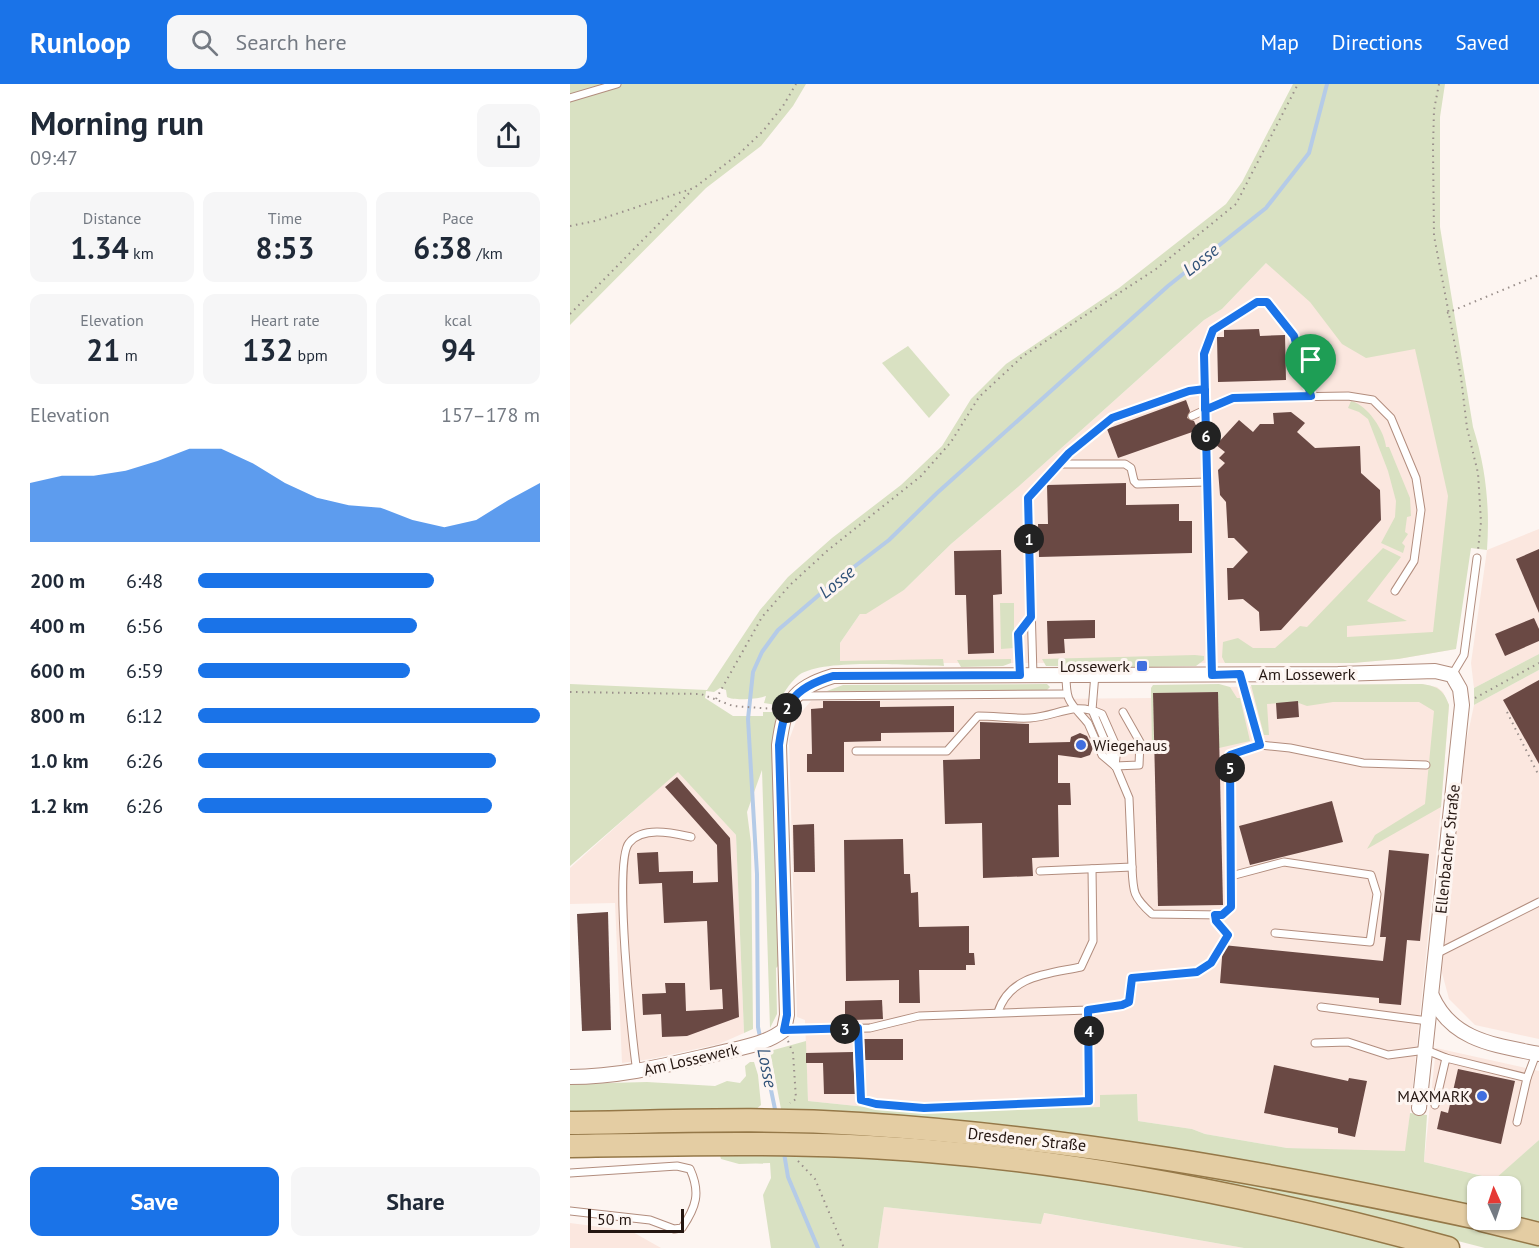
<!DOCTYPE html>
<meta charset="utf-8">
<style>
body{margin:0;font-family:"PT Sans",sans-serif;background:#f6f6f7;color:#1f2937;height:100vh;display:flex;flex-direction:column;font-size:22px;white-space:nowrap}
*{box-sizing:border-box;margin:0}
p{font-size:20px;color:#747a83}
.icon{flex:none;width:33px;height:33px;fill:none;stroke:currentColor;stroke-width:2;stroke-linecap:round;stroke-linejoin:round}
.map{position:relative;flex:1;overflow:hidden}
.side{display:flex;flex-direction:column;background:#fff;width:570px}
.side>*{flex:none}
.needle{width:39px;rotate:357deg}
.buttons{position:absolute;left:897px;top:1092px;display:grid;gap:12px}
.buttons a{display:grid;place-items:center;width:54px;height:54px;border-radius:12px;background:#fff;box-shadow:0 2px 4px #0004;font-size:30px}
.scale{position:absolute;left:18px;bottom:15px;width:96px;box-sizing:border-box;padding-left:6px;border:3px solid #241611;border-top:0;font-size:16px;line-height:21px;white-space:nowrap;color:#241611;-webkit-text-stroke:4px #fdf5f1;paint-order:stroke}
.pin{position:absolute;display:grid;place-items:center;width:51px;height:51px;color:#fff;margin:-62px -26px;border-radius:50% 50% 50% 0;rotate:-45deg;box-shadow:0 0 6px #0007}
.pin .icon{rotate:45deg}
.km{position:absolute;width:30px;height:30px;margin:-15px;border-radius:50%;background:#222;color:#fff;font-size:16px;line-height:30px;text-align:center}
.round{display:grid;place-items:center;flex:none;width:63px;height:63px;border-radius:12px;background:#f6f6f7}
.overview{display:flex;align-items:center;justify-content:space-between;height:102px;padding:0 30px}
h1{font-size:33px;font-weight:800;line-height:45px}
.metrics{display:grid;grid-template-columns:repeat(3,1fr);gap:9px;height:102px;padding:6px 30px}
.metrics div{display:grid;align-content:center;border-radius:12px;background:#f6f6f7;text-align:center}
.metrics b{font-size:30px;font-weight:800}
.metrics small{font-size:16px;font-weight:400}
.metrics p{font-size:16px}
.chart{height:168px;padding:12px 30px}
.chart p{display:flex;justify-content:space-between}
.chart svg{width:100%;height:108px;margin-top:6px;fill:#1a73e8;opacity:.7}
.cta{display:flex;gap:12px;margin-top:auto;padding:12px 30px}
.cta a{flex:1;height:69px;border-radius:12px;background:#1a73e8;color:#fff;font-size:24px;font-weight:800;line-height:69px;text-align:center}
.cta a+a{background:#f6f6f7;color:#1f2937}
ul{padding:0 30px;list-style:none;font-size:20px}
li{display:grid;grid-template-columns:96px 72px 1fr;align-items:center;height:45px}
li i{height:15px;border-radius:8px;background:#1a73e8}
header{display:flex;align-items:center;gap:36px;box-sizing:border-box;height:84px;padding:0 30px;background:#1a73e8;color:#fff}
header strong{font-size:28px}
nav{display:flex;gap:33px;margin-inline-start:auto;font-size:21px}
.search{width:420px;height:54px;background:#f6f6f7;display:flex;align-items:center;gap:15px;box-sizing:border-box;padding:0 21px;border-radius:12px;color:#747a83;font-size:22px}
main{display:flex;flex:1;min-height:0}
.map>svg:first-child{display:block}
.built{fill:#fbe7df}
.green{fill:#d9e1c2}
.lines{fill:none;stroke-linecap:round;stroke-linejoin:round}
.stream{stroke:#b5cbe7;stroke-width:4}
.building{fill:#6a4944}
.service-casing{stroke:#b28d7e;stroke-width:9}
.minor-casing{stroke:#b28d7e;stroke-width:16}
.primary-casing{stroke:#957848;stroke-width:25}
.path{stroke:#9a8f8b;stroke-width:2;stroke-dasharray:1.5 4.5;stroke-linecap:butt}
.service{stroke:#fff;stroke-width:7}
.minor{stroke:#fff;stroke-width:14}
.primary{stroke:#e4cda3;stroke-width:22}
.route-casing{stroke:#fff;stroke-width:12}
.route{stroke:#1a73e8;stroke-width:8}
.poi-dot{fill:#406edf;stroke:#fdf5f1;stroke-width:2}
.labels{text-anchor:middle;stroke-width:6;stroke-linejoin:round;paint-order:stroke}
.poi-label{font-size:16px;fill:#241611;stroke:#fdf5f1;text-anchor:end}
.street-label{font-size:16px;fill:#241611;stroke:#fdf5f1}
.water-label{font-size:18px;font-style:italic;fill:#325379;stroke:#fdf5f1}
</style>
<header>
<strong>Runloop</strong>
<div class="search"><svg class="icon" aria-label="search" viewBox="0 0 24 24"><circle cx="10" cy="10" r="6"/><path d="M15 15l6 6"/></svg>Search here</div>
<nav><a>Map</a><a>Directions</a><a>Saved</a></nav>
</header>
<main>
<section class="side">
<div class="overview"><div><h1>Morning run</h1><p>09:47</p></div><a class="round"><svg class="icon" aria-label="share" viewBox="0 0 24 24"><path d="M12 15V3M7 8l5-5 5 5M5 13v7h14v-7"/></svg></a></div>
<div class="metrics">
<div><p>Distance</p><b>1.34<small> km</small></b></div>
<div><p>Time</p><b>8:53</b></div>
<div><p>Pace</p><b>6:38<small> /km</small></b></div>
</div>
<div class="metrics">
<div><p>Elevation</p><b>21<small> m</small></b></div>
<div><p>Heart rate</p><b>132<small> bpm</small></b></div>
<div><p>kcal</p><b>94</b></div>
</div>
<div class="chart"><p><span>Elevation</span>157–178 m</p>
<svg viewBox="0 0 160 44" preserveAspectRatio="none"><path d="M0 44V20L10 17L20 17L30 15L40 11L50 6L60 6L70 12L80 20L90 26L100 29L110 30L120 35L130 38L140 35L150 27L160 20V44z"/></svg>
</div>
<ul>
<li><b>200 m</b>6:48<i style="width:69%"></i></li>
<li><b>400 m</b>6:56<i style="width:64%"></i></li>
<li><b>600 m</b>6:59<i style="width:62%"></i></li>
<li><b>800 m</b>6:12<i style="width:100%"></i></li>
<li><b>1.0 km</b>6:26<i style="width:87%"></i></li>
<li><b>1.2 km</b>6:26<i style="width:86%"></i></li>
</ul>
<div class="cta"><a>Save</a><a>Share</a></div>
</section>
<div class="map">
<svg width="969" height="1164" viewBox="0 0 969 1164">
<rect width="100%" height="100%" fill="#fdf5f1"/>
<g class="built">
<polygon points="697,178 869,226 886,565 828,575 782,579 265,579 270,559 290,530 334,506 381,460 448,403 634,236 652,225"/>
<polygon points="969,445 969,570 904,604 901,579 917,466"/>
<polygon points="969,586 969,955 905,941 879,915 871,885 896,659 904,621"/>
<polygon points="852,600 867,603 873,608 879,621 871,723 836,1068 717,1064 635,1050 622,1045 568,1037 567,1010 530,1012 530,1023 345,1028 238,1017 235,936 227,933 219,656 228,632 241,617 581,614 581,604"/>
<polygon points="108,687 166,751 174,949 149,960 81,975 52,979 45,819 0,820 0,784"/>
<polygon points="866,964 969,987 969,1056 926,1095 854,1078"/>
<polygon points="314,1123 471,1140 473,1129 674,1164 308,1164"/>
<polygon points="0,1139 61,1147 91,1164 0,1164"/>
</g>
<g class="green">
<polygon points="0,0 236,0 223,22 191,62 136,104 0,241"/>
<path d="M723,0H875L870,33V143L903,343C916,384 920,423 917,466L901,464L886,565L828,575L783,579H655L652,573L653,558L668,554L683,564H705L730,542L737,543L813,464L831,473L797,517L837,537L777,542V553L863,548L878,412L845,265L796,274L772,260L740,218L696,179L652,225L634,236L448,403L381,460L334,506L296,530H290L270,559V577L373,575L374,582C341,582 254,574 229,591C218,600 214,610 206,621L194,619L196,612C189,615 164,617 157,613L156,606L150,604L144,608L136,607L135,614L163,632H193V628H203L206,631L202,670L209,881L206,884L207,930L200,944L192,686L177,728L181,759L183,945L174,949L166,751L108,688L0,782V600L137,606L190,526L218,493L262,454L331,401L372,362L401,315L436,280L549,204L656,120L672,98Z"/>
<polygon points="338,262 380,311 359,334 312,279"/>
<path d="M781,317C798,321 815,348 816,363H819L840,414L841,432L837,433L835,448L838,450L832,459L835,462L833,469L811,459L825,433L826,417L818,387L798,335L789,328L778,324Z"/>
<polygon points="430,519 444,519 444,564 431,565"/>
<polygon points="969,570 969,586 904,621 904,604"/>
<polygon points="625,571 634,572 634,576 626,582 578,583 578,580 567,580 567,583 476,582 472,575"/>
<polygon points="441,575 441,579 433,582 391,583 387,576"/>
<polygon points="477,600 480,603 477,606 257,607 273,601"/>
<polygon points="649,600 660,603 667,614 670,614 680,657 649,664 648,608 583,609 584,662 582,662 581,604 583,601"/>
<path d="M852,600C868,602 874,607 879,621L871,723L797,765L805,751L855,720L864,627L849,618H763L737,622L726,618L697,620L699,651H694L681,601Z"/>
<polygon points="236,957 238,1017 345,1028 469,1025 489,1021 492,1024 530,1023 530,1011 567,1010 568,1037 622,1045 635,1050 717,1064 835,1067 840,1029 857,1031 854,1078 925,1095 969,1056 969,1139 941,1132 940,1102 908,1102 907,1124 831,1106 659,1073 567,1058 420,1040 211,1025 200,967"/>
<polygon points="180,978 184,978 188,991 191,1021 184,1027 0,1028 0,1000 77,998 145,1002 157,997 170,999 176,992 175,982"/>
<path d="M149,1068C264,1072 379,1077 493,1092C612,1108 728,1137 845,1164H674L474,1129L471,1140L314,1123L308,1164H201L193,1111L201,1094L200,1079L169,1080L151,1075Z"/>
<polygon points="517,1073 563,1078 827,1126 969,1160 969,1164 915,1164 771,1127 518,1076"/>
</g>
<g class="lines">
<g class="stream">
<polyline points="206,1030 188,943 187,790 178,635 183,588 192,568 208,546 263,499 319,456 367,409 598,202 696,124 739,69 757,0"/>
<polyline points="214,1069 218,1093 248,1164"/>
</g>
</g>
<g class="building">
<polygon points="689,245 690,252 715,251 716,296 648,298 647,253 654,253 654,246"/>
<polygon points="616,316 620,327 617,334 624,337 628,346 548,374 537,345"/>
<polygon points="721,328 735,339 727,348 745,364 790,362 791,389 810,406 811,436 711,546 690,547 689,528 673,515 658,516 657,484 663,484 678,468 664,454 658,454 656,418 650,411 648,386 655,379 649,374 655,368 646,361 669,336 683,348 690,340 704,340 703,329"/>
<polygon points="556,399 556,421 609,420 609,437 622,437 622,469 469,473 468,440 478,440 477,401"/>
<polygon points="969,465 969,529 946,475"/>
<polygon points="431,466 432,510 423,511 424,569 398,570 396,511 385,511 384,467"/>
<polygon points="964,534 969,545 969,557 935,572 925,550"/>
<polygon points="525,536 525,554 494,555 495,569 478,570 477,537"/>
<polygon points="969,596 969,680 933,616"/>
<polygon points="648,608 653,821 588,822 583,609"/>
<polygon points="253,617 310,617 310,623 384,622 384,648 311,649 311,657 274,658 274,688 237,688 237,670 242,670 241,625 253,624"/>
<polygon points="728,617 729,633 707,635 706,619"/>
<polygon points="410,638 459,640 459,659 500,658 501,653 510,649 517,652 523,664 520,671 511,674 488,671 488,699 500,699 501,721 488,721 489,773 462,774 463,792 413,794 412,739 375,740 373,676 410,675"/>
<polygon points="107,693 160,754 169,933 117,952 92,953 91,930 73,931 72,910 96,909 95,899 115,899 116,927 153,925 152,905 140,906 137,837 94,839 92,799 69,800 67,769 88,768 89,788 123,787 123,799 148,798 147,761 95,703"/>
<polygon points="762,717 773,758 680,781 669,742"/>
<polygon points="244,740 245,788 224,788 223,741"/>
<polygon points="333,755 334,790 340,790 341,809 348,808 349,843 399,842 399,869 404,869 405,881 396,881 396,886 349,886 350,919 329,919 329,896 276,897 274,756"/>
<polygon points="819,766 859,770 850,857 837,856 831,921 809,919 809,914 650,899 653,861 813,877 816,853 810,853"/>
<polygon points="38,828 41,946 12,947 7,830"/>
<polygon points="312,916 313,935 283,936 275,930 275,917"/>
<polygon points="294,955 333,955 333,976 295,976"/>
<polygon points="283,968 285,1010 254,1010 253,979 236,979 236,969"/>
<polygon points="704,981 778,997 779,994 797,997 785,1053 768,1049 768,1044 694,1029"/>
<polygon points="888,985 945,997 931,1060 867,1045 871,1027 878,1029"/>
</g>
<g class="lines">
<g class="service-casing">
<g id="service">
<polyline points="0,14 47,0"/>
<polyline points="622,332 635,326 634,270 643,246 687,218 697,218 724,252 741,312"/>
<polyline points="488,380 555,380 561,384 564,397 567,400 637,398"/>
<polyline points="450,591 448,550 461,533"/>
<polyline points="463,591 458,414 499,369 542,334 619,307 635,305"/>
<polyline points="641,591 635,326 663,314 778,312 803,316 821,334 846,394 851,426 844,477 825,507"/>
<polyline points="882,591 894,571 907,474"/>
<polyline points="228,612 496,610"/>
<polyline points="690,661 720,664 793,679 856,681"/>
<path d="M286,667H377L408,632C425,632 443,635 460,634C488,632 503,617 532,630L547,664L545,682L532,671L518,639L517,638C499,617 496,618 496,590"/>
<polyline points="545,682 569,681 570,658 553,628"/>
<path d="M562,783C563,808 563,813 582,830L652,831L661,823L660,671L690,661L670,590"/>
<polyline points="470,787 562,783 559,714 522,626 525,590"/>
<polyline points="661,792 714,778 801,791 807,810 800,858 705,849"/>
<polyline points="866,870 969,818"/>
<polyline points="751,923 858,937"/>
<path d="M428,928C440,891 478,890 511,883L523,857L522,785"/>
<polyline points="288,944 291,1016 306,1020 354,1024 519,1017 518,926"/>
<polyline points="214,946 300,944 349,932 518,926 552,921"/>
<polyline points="745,959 778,958 818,971 856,966 876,974"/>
<path d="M67,988C62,956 43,777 59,759C73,742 102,749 121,753"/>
<polyline points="865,1021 876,974 957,994 966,970"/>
<polyline points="947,1038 957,994"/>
<path d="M0,1089L107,1082L120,1085C131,1109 126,1123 112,1144L104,1145L80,1136L0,1127"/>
</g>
</g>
<g class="minor-casing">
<g id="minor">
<path d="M862,912C882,957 925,961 969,970"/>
<path d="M0,993C50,993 97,981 145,970C169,964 195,961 214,946L217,931L209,661C215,619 221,605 263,592L768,590L865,587L882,591L890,605L892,621L849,1024"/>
</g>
</g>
<g class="primary-casing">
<g id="primary">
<path d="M0,1039C96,1038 193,1033 290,1040C499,1053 703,1090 908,1134"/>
<path d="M0,1062C119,1060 238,1057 358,1067C533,1081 709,1118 878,1164"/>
<polyline points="912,1136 969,1150"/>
</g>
</g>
<g class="path">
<polyline points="869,0 864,26 863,64 864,152 891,293 897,344 908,389 911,438 908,466"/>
<polyline points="0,142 25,137 124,104 170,69 193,47 213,22 226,0"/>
<polyline points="877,229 969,191"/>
<polyline points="0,230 122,106"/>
<polyline points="0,608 131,610 163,622 205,625"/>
<polyline points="905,614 969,579"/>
<polyline points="146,615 192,533 220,501 257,467 351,392 381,358 409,313 453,272 586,185 666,120 728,0"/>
<polyline points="937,628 969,692"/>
<polyline points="560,914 562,894 627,888 641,878 659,851 650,841"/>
<polyline points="218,957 223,969 226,1015 220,1019"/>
<polyline points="228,1077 245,1095 274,1164"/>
</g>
<use href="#service" class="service"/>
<use href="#minor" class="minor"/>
<use href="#primary" class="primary"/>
</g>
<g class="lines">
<g class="route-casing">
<path id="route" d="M741,312L663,314L635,326V305L619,307L542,334L499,369L458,414L461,533L448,550L450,591L263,592C221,605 215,619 209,661L217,931L214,946L288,944L291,1016L306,1020L354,1024L519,1017L518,926L552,921L559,918L562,894L627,888L641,879L658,851L646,837L645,831H652L661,823L660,671L690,661L670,590L642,591L634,270L643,246L687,218H697L724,252L741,312"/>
</g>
<use href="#route" class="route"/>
</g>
<g class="poi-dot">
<rect x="566" y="576" width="12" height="12" rx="3"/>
<circle cx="511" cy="661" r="6"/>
<circle cx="912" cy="1012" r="6"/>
</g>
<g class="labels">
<g class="poi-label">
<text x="560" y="588">Lossewerk</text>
<text x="523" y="667" text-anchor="start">Wiegehaus</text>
<text x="900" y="1018">MAXMARK</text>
</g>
<g class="street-label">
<text x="737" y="596">Am Lossewerk</text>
<text transform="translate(877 765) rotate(-84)" y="6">Ellenbacher Straße</text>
<text transform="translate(121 975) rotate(-13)" y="6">Am Lossewerk</text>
<text transform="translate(457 1055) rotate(6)" y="6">Dresdener Straße</text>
</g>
<g class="water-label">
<text transform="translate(631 176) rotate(-38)" y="6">Losse</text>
<text transform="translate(267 498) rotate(-39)" y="6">Losse</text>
<text transform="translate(197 984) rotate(79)" y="6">Losse</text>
</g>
</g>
</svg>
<div class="buttons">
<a><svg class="needle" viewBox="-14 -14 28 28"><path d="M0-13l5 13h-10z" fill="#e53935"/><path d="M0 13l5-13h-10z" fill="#747a83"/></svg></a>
</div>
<div class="scale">50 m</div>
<div class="pin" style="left:741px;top:312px;background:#1e9e55"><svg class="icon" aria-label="arrive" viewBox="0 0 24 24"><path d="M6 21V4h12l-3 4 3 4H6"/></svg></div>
<b class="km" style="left:459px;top:455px">1</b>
<b class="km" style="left:217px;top:624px">2</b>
<b class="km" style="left:275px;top:945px">3</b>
<b class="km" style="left:519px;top:947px">4</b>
<b class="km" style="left:660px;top:684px">5</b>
<b class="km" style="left:636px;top:352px">6</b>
</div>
</main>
